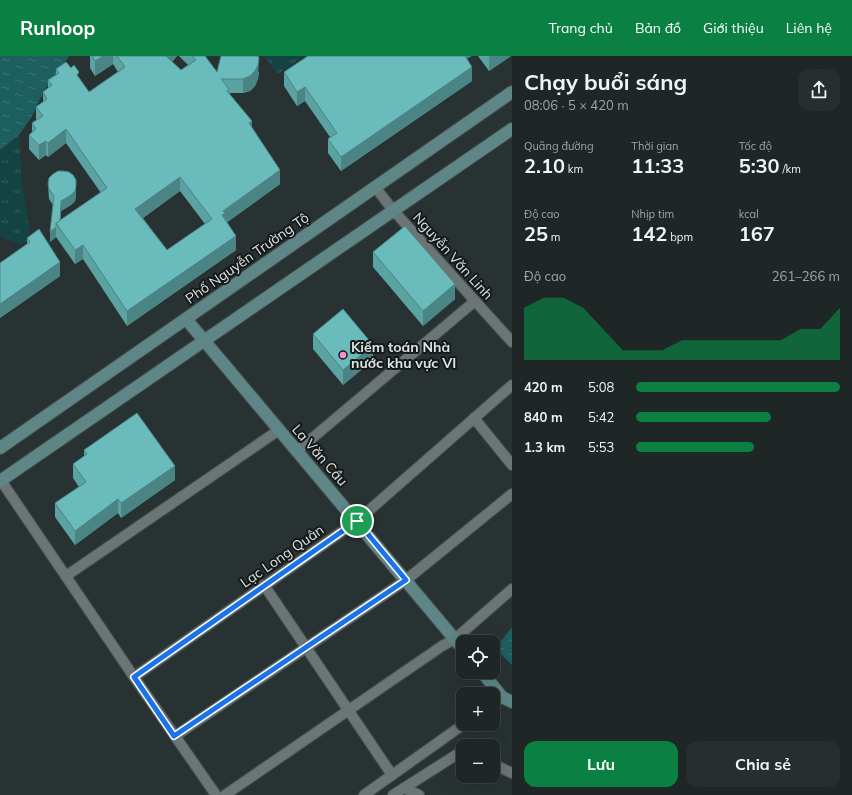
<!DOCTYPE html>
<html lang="vi">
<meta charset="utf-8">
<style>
body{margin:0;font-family:Mulish,sans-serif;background:#272e2e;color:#f1f3f6;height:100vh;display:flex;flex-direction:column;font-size:15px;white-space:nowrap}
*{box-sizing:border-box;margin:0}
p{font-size:13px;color:#a1a5a7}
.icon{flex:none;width:22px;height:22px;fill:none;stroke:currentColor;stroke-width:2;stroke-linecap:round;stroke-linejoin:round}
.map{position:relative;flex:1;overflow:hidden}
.sheet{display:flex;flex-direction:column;background:#1f2626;width:340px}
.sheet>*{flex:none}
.tools{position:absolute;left:456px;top:579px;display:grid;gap:8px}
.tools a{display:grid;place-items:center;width:44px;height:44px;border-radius:8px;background:#1f2626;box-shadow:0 4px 16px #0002,0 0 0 1px #3c4343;font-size:20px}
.pin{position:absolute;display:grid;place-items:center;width:34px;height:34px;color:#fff;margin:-17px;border:2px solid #fff;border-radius:50%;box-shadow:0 1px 4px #0007}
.round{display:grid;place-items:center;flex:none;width:42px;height:42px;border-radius:12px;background:#272e2e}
.summary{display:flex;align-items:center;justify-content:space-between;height:68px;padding:0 12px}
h1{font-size:22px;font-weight:700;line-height:30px}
.stats{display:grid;grid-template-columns:repeat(3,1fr);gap:6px;height:68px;padding:4px 12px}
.stats div{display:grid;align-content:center}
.stats b{font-size:20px;font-weight:700}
.stats small{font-size:11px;font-weight:400}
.stats p{font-size:11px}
.chart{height:112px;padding:8px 12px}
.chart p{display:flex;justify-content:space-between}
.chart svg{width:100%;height:72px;margin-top:4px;fill:#0b8043;opacity:.7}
.cta{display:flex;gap:8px;margin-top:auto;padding:8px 12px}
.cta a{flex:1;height:46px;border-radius:12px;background:#0b8043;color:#fff;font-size:16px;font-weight:700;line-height:46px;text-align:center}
.cta a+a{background:#272e2e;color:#f1f3f6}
ul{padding:0 12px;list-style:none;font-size:13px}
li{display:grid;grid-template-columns:64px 48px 1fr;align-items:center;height:30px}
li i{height:10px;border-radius:5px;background:#0b8043}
header{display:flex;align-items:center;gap:24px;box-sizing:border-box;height:56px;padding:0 20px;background:#0b8043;color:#fff}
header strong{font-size:19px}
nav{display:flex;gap:22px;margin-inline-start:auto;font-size:14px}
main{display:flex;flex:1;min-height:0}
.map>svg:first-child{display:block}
.park{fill:url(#park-tufts)}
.water{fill:url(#water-ripples)}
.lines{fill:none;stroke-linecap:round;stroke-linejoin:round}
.street-casing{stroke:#464e4e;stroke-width:12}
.secondary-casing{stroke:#464e4e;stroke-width:14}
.street{stroke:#6b7575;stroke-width:10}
.secondary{stroke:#5e8687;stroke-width:12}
.wall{fill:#5ba2a2;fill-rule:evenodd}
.shaded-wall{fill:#4a8484}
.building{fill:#6abcbc;stroke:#4a8484;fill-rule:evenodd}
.route-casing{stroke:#fff;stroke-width:8}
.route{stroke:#1a73e8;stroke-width:5}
.poi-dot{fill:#f890cc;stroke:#151919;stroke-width:1.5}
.labels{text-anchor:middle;stroke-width:4;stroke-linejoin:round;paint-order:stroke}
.street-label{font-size:14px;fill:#dde3e2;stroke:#151919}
.poi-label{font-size:14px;font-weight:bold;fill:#dde3e2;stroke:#151919;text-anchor:start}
</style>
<header>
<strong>Runloop</strong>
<nav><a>Trang chủ</a><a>Bản đồ</a><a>Giới thiệu</a><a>Liên hệ</a></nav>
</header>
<main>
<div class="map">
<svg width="512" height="739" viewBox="0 0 512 739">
<defs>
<pattern id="park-tufts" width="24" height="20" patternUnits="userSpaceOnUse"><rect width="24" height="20" fill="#144343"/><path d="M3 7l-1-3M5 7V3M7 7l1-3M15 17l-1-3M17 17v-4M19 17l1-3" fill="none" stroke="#365e5e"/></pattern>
<pattern id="water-ripples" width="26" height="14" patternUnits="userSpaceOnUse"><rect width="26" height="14" fill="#1d5f5f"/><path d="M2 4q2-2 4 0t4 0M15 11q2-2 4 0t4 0" fill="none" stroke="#3d7676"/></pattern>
</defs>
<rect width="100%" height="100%" fill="#293232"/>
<g class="park">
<polygon points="264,0 304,0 278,18"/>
<polygon points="19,79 22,125 30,175 26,186 20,188 0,181 0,94"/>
</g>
<g class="water">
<polygon points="0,0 69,0 44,35 31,62 19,79 0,94"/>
<polygon points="512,571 512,609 495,593"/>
</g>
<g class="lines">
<g class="street-casing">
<g id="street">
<polyline points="375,131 393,154 512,286"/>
<polyline points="474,362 512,409"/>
<polyline points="297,395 475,245"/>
<polyline points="0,423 134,621 216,739"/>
<polyline points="66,520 279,374"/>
<polyline points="264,529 392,719"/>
<polyline points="134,621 357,465 512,329"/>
<polyline points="493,648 502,641"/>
<polyline points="175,680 406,524 512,438"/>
<polyline points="493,708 512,717"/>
<polyline points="404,732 419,739"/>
<polyline points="225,739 442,590 455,583 512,533"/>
<polyline points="364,739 464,668"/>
<polyline points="393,739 456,699 463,697"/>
</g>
</g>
<g class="secondary-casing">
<g id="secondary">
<polyline points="186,263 463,593"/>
<polyline points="0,392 512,36"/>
<polyline points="0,425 512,73"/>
<polyline points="482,616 502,641 512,646"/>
</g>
</g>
<use href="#street" class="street"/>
<use href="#secondary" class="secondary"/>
</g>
<g class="wall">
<path d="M90,0H177L172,6L181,14L188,9L179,0H205L217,16H259L258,23L255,30L250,35L243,37H229L252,72L280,128L227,166L236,194L127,270L83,203L75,208L56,181L50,186L53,149L49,143L48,128L76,140L75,145L71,149L61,155L60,165L101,137L66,87L48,101L46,99L39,104L29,93V79L32,77V67L36,64V51L43,46V36L48,32V24L56,19V13L79,22L89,36L118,16L113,8L95,20L90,12ZM180,135L205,168L167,194L143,162Z"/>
<polygon points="478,0 511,0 489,15"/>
<polygon points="467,3 472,25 341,115 328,97 328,83 330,81 305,45 297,50 284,30 284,16"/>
<polygon points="27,182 60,220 0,262 0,207 27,188"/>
<polygon points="373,196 455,243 423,270 373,211"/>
<polygon points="313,278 373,304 343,329 313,293"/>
<polygon points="84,394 175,424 121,462 118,457 75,489 55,461 55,447 79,431 73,422 73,408 84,401"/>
</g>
<g class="shaded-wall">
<polygon points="103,0 113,0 113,8 95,20 95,5"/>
<polygon points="165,0 177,0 165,13"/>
<polygon points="459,0 472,0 459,7"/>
<polygon points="491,0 511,0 489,15 489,1"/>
<polygon points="259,2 258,23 255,30 250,35 243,37 243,23"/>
<polygon points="472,11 472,25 341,115 341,101"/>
<polygon points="305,31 305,45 297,50 297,36"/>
<polygon points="252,65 252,79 249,67"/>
<polygon points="66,73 66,87 48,101 48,87"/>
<polygon points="46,85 46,99 39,104 39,89"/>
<polygon points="280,114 280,128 225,168 222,174 223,155"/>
<polygon points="180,121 180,135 135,167 135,153"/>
<polygon points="76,130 76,140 75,145 71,149 61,155 60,172 58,170 61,145"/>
<polygon points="56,171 56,181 50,186 50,176"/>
<polygon points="236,180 236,194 127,270 127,255"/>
<polygon points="83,189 83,203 75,208 75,194"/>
<polygon points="60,206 60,220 0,262 0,248"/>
<polygon points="455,228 455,243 423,270 423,255"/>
<polygon points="373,289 373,304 343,329 343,314"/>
<polygon points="175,410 175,424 121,462 121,447"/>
<polygon points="118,443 118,457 75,489 75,475"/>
</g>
<g class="building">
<polygon points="92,0 103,0 95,5"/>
<path d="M117,0H166L181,14L196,4L192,0H205L217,16L221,0H258L259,2L258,9L255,15L250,20L243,23H221L229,33L227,35L252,65L249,67L280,114L223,155L225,157L222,159L236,180L127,255L83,189L75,194L56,167L107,132L66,73L48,87L46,85L39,89L29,79L36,73L32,67L43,60L36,51L47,43L43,36L52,29L48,24L59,17L56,13L66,6L71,12L74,9L79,16L77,19L89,36L125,11ZM180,121L212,163L167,194L135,153Z"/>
<polygon points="308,0 465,0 472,11 341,101 328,83 337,77 305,31 297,36 284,16"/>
<polygon points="58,115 63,115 69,116 73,119 76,124 76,130 75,135 71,139 61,145 60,165 56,167 56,171 50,176 54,140 49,133 48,128 49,122 53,118"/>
<polygon points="405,170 455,228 423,255 373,196"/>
<polygon points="39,173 60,206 0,248 0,207 30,186 27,182"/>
<polygon points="343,253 373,289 343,314 313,278"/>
<polygon points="137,357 175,410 121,447 118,443 75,475 55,447 86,426 73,408 87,398 84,394"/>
</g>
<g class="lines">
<g class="route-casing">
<polygon id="route" points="357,465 406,524 174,680 134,621"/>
</g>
<use href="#route" class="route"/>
</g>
<circle class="poi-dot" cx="343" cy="299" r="4"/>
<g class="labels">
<g class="street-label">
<text transform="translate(453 200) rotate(48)" y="5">Nguyễn Văn Linh</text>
<text transform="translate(247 202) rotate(-35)" y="5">Phố Nguyễn Trường Tộ</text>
<text transform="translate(320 399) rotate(49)" y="5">La Văn Cầu</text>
<text transform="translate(282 500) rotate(-35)" y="5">Lạc Long Quân</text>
</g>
<g class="poi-label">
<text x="351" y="296">Kiểm toán Nhà<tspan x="351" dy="16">nước khu vực VI</tspan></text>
</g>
</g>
</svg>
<div class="tools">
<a><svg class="icon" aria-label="locate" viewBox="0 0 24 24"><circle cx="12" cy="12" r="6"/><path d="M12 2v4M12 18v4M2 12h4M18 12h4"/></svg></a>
<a>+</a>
<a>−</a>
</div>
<div class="pin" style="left:357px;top:465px;background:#1e9e55"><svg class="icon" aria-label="arrive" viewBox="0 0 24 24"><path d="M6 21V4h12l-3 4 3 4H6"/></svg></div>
</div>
<section class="sheet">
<div class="summary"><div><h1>Chạy buổi sáng</h1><p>08:06 · 5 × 420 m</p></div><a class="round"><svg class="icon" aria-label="share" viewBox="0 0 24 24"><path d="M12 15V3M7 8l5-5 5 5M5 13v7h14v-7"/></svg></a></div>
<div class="stats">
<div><p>Quãng đường</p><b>2.10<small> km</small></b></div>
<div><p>Thời gian</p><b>11:33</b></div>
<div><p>Tốc độ</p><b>5:30<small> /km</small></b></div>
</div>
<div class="stats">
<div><p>Độ cao</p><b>25<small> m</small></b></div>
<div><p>Nhịp tim</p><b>142<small> bpm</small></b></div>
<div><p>kcal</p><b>167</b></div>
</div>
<div class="chart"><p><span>Độ cao</span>261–266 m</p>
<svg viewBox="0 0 160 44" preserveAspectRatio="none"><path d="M0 44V12L10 6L20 6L30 12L40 25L50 38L60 38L70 38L80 32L90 32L100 32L110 32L120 32L130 32L140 25L150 25L160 12V44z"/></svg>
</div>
<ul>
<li><b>420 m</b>5:08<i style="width:100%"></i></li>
<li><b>840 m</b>5:42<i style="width:66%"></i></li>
<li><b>1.3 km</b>5:53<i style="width:58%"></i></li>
</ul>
<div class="cta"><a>Lưu</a><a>Chia sẻ</a></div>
</section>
</main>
